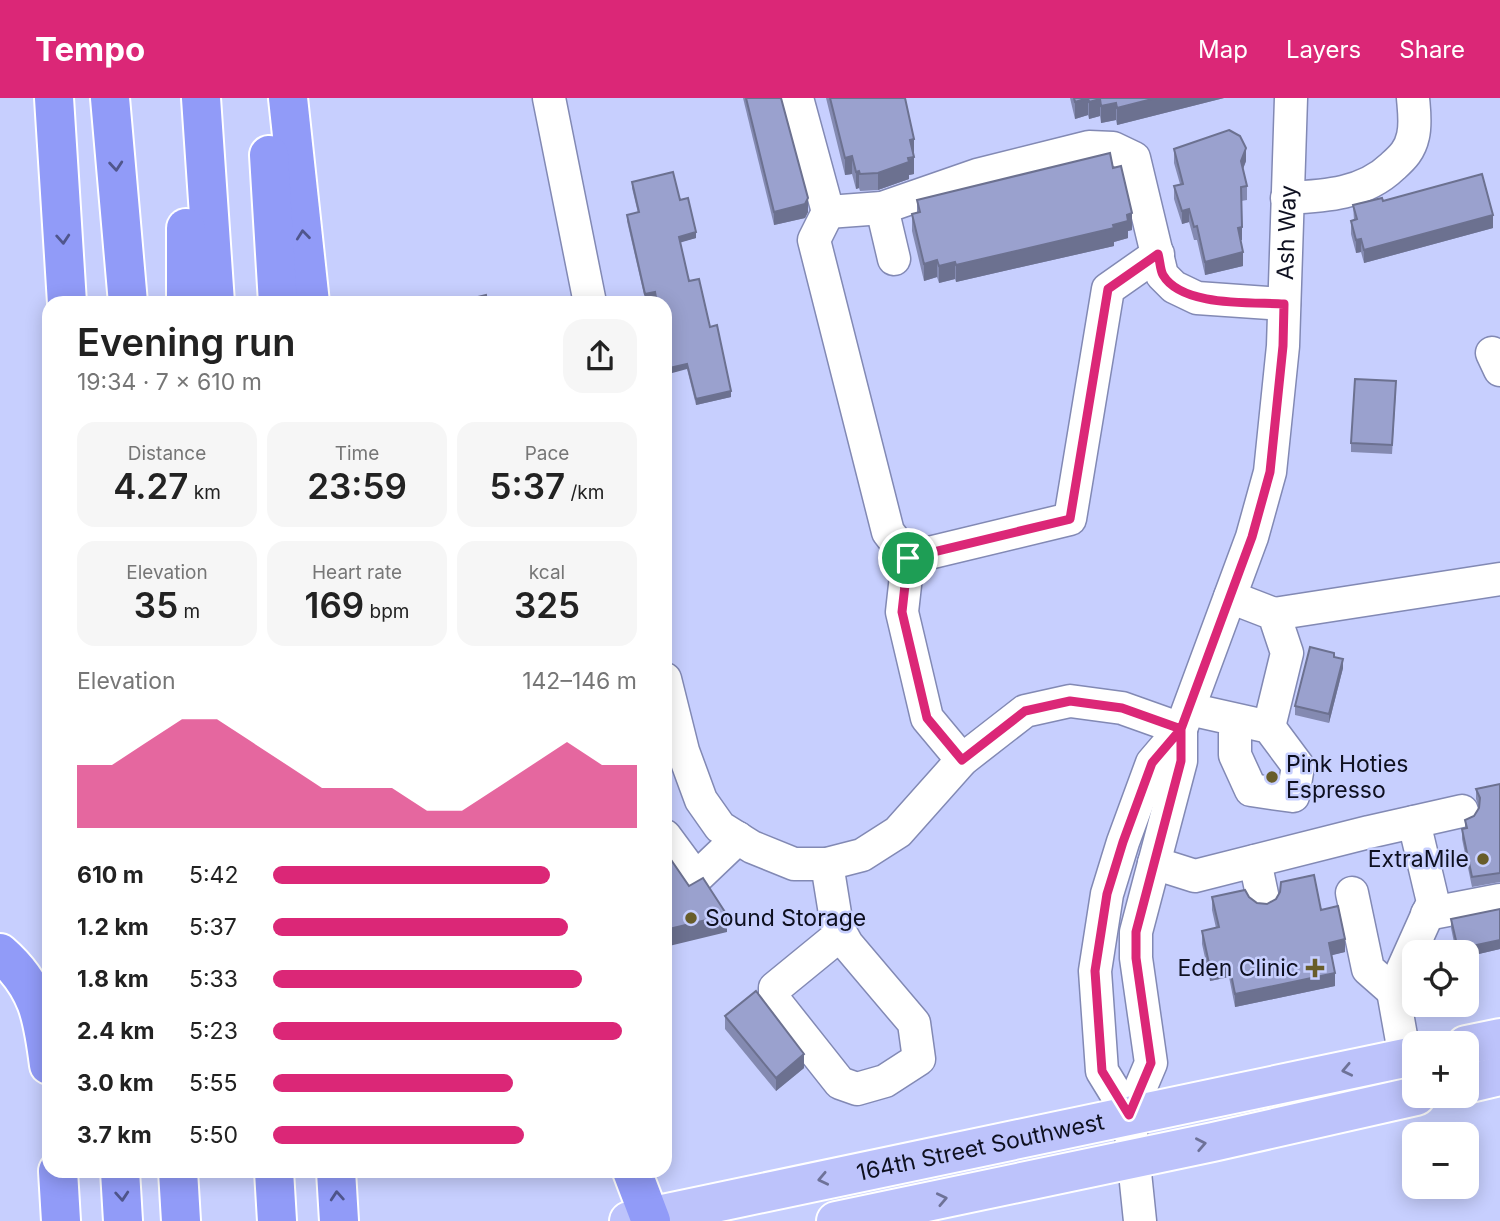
<!DOCTYPE html>
<meta charset="utf-8">
<style>
body{margin:0;font-family:Inter,sans-serif;background:#f6f6f6;color:#222;height:100vh;display:flex;flex-direction:column;font-size:26px;white-space:nowrap}
*{box-sizing:border-box;margin:0}
p{font-size:23px;color:#767676}
.icon{flex:none;width:38px;height:38px;fill:none;stroke:currentColor;stroke-width:2;stroke-linecap:round;stroke-linejoin:round}
.map{position:relative;flex:1;overflow:hidden}
.sheet{position:absolute;left:42px;top:198px;width:630px;height:882px;display:flex;flex-direction:column;background:#fff;border-radius:21px;box-shadow:0 4px 18px #0003}
.sheet>*{flex:none}
.buttons{position:absolute;left:1402px;top:842px;display:grid;gap:14px}
.buttons a{display:grid;place-items:center;width:77px;height:77px;border-radius:14px;background:#fff;box-shadow:0 4px 18px #0003;font-size:35px}
.pin{position:absolute;display:grid;place-items:center;width:60px;height:60px;color:#fff;margin:-30px;border:4px solid #fff;border-radius:50%;box-shadow:0 2px 7px #0007}
.round{display:grid;place-items:center;flex:none;width:74px;height:74px;border-radius:21px;background:#f6f6f6}
.summary{display:flex;align-items:center;justify-content:space-between;height:119px;padding:0 35px}
h1{font-size:38px;font-weight:600;line-height:52px}
.figures{display:grid;grid-template-columns:repeat(3,1fr);gap:10px;height:119px;padding:7px 35px}
.figures div{display:grid;align-content:center;border-radius:18px;background:#f6f6f6;text-align:center}
.figures b{font-size:35px;font-weight:600}
.figures small{font-size:19px;font-weight:400}
.figures p{font-size:19px}
.chart{height:196px;padding:14px 35px}
.chart p{display:flex;justify-content:space-between}
.chart svg{width:100%;height:126px;margin-top:7px;fill:#db2777;opacity:.7}
ul{padding:0 35px;list-style:none;font-size:23px}
li{display:grid;grid-template-columns:112px 84px 1fr;align-items:center;height:52px}
li i{height:18px;border-radius:9px;background:#db2777}
header{display:flex;align-items:center;gap:42px;box-sizing:border-box;height:98px;padding:0 35px;background:#db2777;color:#fff}
header strong{font-size:33px}
nav{display:flex;gap:38px;margin-inline-start:auto;font-size:24px}
.map>svg:first-child{display:block}
.lines{fill:none;stroke-linecap:round;stroke-linejoin:round}
.minor-casing{stroke:#8289b4;stroke-width:35}
.major-casing{stroke:#fff;stroke-width:42}
.highway-casing{stroke:#fff;stroke-width:42}
.minor{stroke:#fff;stroke-width:32}
.major{stroke:#bdc3fb;stroke-width:38}
.highway{stroke:#919bf8;stroke-width:38}
.wall{fill:#848ab1}
.shaded-wall{fill:#6c7190}
.building{fill:#9aa1ce;stroke:#6c7190;stroke-width:2}
.oneway{stroke:#50568c}
.oneway2{stroke:#6e7298}
.route-casing{stroke:#fff;stroke-width:14}
.route{stroke:#db2777;stroke-width:9}
.poi-dot{fill:#685d2a;stroke:#c7cffe;stroke-width:2.5}
.labels{text-anchor:middle;stroke-width:5;stroke-linejoin:round;paint-order:stroke}
.street-label{font-size:23px;fill:#0e1020;stroke:#c7cffe}
.poi-label{font-size:23px;fill:#0e1020;stroke:#c7cffe;text-anchor:start}
</style>
<header>
<strong>Tempo</strong>
<nav><a>Map</a><a>Layers</a><a>Share</a></nav>
</header>
<div class="map">
<svg width="1500" height="1123" viewBox="0 0 1500 1123">
<rect width="100%" height="100%" fill="#c7cffe"/>
<g class="lines">
<g class="minor-casing">
<g id="minor">
<polyline points="549,0 590,205"/>
<polyline points="797,0 828,114 882,110 977,77 1089,49 1113,50 1134,60 1162,177 1174,189 1197,200 1284,206"/>
<path d="M1287,100C1326,98 1364,96 1393,68C1403,59 1410,52 1413,38C1416,26 1414,12 1413,0"/>
<polyline points="882,110 894,161"/>
<polyline points="828,114 814,142 888,434 908,460 1070,421 1108,191 1158,156"/>
<polyline points="1492,255 1500,272"/>
<polyline points="908,460 902,514 927,620 962,662"/>
<polyline points="1230,499 1274,516 1287,555 1269,629"/>
<polyline points="1274,516 1500,481"/>
<polyline points="665,581 683,653 701,702 720,729 752,749 794,766 827,766 862,757 898,734 962,662 1025,613 1070,603 1122,610 1181,631"/>
<polyline points="1189,611 1269,629 1298,668 1293,698 1251,692 1235,657 1235,622"/>
<polyline points="665,738 696,780 738,740"/>
<polyline points="1255,763 1263,801"/>
<polyline points="1154,765 1195,778 1369,734 1462,713"/>
<polyline points="827,766 837,828 847,846 914,925 919,961 885,983 857,991 840,985 775,903 775,890 841,836"/>
<polyline points="1352,795 1368,871 1393,893"/>
<polyline points="1427,816 1500,802"/>
<polyline points="1405,960 1393,893 1433,804 1414,724"/>
<polyline points="1129,1017 1151,965 1136,860 1136,834 1181,663 1181,631"/>
<path id="s1" d="M1140,1123L1129,1017L1102,973L1095,873L1107,796L1123,744L1152,665L1181,631L1252,439L1270,374L1283,248L1291,0"/>
</g>
</g>
<g class="major-casing">
<g id="major">
<polyline points="1466,947 1500,940"/>
<polyline points="1466,986 1500,978"/>
<path id="s2" d="M629,1123L1414,958"/>
<polyline points="836,1123 1213,1044 1416,998"/>
</g>
</g>
<g class="highway-casing">
<g id="highway">
<polyline points="54,0 67,205"/>
<polyline points="110,0 128,205"/>
<polyline points="201,0 215,205"/>
<polyline points="288,0 310,205"/>
<polyline points="269,57 278,205"/>
<polyline points="186,205 186,130"/>
<path d="M0,855C38,888 43,919 49,967"/>
<polyline points="58,1073 61,1123"/>
<polyline points="120,1073 123,1123"/>
<polyline points="178,1073 181,1123"/>
<polyline points="274,1073 277,1123"/>
<polyline points="336,1073 339,1123"/>
<polyline points="632,1073 651,1123"/>
</g>
</g>
<use href="#minor" class="minor"/>
<use href="#major" class="major"/>
<use href="#highway" class="highway"/>
</g>
<g class="wall">
<polygon points="743,0 781,0 808,114 805,120 774,127"/>
<polygon points="826,0 905,0 914,41 914,76 909,77 909,81 878,92 860,93 859,90 856,91 852,76 845,77"/>
<polygon points="1070,0 1224,0 1117,27 1116,22 1101,25 1100,18 1089,21 1088,17 1075,21"/>
<polygon points="1174,51 1246,63 1243,71 1247,88 1247,102 1241,103 1242,142 1240,142 1243,168 1205,177 1197,142 1194,142 1189,124 1182,126 1174,101 1174,88 1180,86 1174,65"/>
<polygon points="1113,70 1132,132 1128,133 1128,140 1114,144 1114,148 956,184 955,181 939,185 937,179 924,183 912,133 912,116 917,115 917,102"/>
<polygon points="632,84 680,102 696,140 680,144 689,183 710,229 731,299 696,307 687,271 665,205 656,205 655,199 645,201 627,123 627,117 638,115 632,90"/>
<polygon points="1383,103 1493,130 1364,165 1361,154 1356,155 1351,136 1351,123 1354,122 1353,107"/>
<polygon points="1396,292 1392,356 1351,354 1351,345"/>
<polygon points="1334,559 1343,570 1329,625 1295,617 1295,608"/>
<polygon points="1500,686 1500,784 1472,789 1462,741 1462,731 1465,730 1465,722 1474,718 1479,710 1476,701 1476,691"/>
<polygon points="1212,799 1249,799 1257,805 1321,812 1345,854 1331,857 1335,888 1235,909 1229,879 1210,883 1202,846 1202,833 1216,830 1212,812"/>
<polygon points="1500,811 1500,851 1466,859 1466,854 1456,854 1451,830 1451,821"/>
<polygon points="725,918 804,970 776,993 725,931"/>
</g>
<g class="shaded-wall">
<polygon points="1088,0 1088,17 1075,21 1075,4"/>
<polygon points="1156,0 1224,0 1117,27 1117,10"/>
<polygon points="1100,1 1100,18 1089,21 1089,4"/>
<polygon points="1116,5 1116,22 1101,25 1101,8"/>
<polygon points="914,41 914,58 910,42"/>
<polygon points="1246,50 1246,63 1241,76 1241,63"/>
<polygon points="852,58 852,76 845,77 845,60"/>
<polygon points="914,59 914,76 909,77 909,81 878,92 878,75"/>
<polygon points="859,73 859,90 856,91 856,74"/>
<polygon points="808,100 808,114 805,120 774,127 774,114"/>
<polygon points="1189,111 1189,124 1182,126 1182,113"/>
<polygon points="1132,115 1132,132 1128,133 1128,140 1114,144 1114,148 956,184 956,167 1113,127 1127,117"/>
<polygon points="1493,117 1493,130 1364,165 1364,152"/>
<polygon points="1242,129 1242,142 1238,143 1238,130"/>
<polygon points="696,134 696,140 679,145 679,139"/>
<polygon points="1361,141 1361,154 1356,155 1356,142"/>
<polygon points="1243,154 1243,168 1205,177 1205,164"/>
<polygon points="937,162 937,179 924,183 924,166"/>
<polygon points="955,164 955,181 939,185 939,168"/>
<polygon points="655,194 655,199 645,201 645,196"/>
<polygon points="687,266 687,271 665,277 665,271"/>
<polygon points="731,293 731,299 696,307 696,301"/>
<polygon points="1343,561 1343,570 1329,625 1329,616"/>
<polygon points="727,817 727,834 665,849 665,832"/>
<polygon points="1345,841 1345,854 1329,858 1329,845"/>
<polygon points="1500,842 1500,851 1466,859 1466,854 1458,854 1458,851"/>
<polygon points="1229,866 1229,879 1210,883 1210,870"/>
<polygon points="1335,875 1335,888 1235,909 1235,896"/>
<polygon points="804,956 804,970 776,993 776,980"/>
</g>
<g class="building">
<polygon points="746,0 781,0 808,100 805,106 774,114"/>
<polygon points="830,0 905,0 914,41 910,42 914,59 908,60 909,64 878,75 860,76 859,73 856,74 852,58 845,60"/>
<polygon points="1074,0 1156,0 1117,10 1116,5 1101,8 1100,1 1089,4 1088,0 1075,4"/>
<polygon points="1229,32 1240,38 1246,50 1241,63 1247,88 1241,89 1242,129 1238,130 1243,154 1205,164 1197,128 1194,129 1189,111 1182,113 1174,88 1183,86 1174,51"/>
<polygon points="1110,55 1113,70 1121,68 1132,115 1127,117 1128,123 1113,127 1114,130 956,167 955,164 939,168 937,162 924,166 912,116 920,114 917,102"/>
<polygon points="673,74 680,102 688,100 696,134 679,139 689,183 699,181 710,229 717,227 731,293 696,301 687,266 665,271 665,205 657,205 655,194 645,196 627,117 639,114 632,84"/>
<polygon points="1482,76 1493,117 1364,152 1361,141 1356,142 1351,123 1357,121 1353,107 1382,100 1383,103"/>
<polygon points="486,197 487,205 453,205"/>
<polygon points="1355,281 1396,283 1392,347 1351,345"/>
<polygon points="1310,549 1334,555 1334,559 1343,561 1329,616 1295,608"/>
<polygon points="1500,686 1500,775 1472,779 1462,731 1467,730 1465,722 1474,718 1479,710 1480,700 1476,691"/>
<polygon points="665,753 689,788 703,780 727,817 665,832"/>
<polygon points="1314,777 1321,812 1338,808 1345,841 1329,845 1335,875 1235,896 1229,866 1210,870 1202,833 1219,829 1212,799 1245,792 1249,799 1257,805 1267,806 1276,801 1280,794 1281,784"/>
<polygon points="1500,811 1500,842 1458,851 1451,821"/>
<polygon points="756,893 804,956 776,980 725,918"/>
</g>
<defs><path id="oneway-chevron" d="M-2-3.5L2.5 0L-2 3.5" fill="none" stroke-width="1.6" stroke-linecap="round" stroke-linejoin="round" transform="scale(1.75)"/></defs>
<g class="oneway">
<use href="#oneway-chevron" transform="translate(116 68) rotate(85)"/>
<use href="#oneway-chevron" transform="translate(303 137) rotate(-96)"/>
<use href="#oneway-chevron" transform="translate(63 141) rotate(86)"/>
<use href="#oneway-chevron" transform="translate(122 1098) rotate(86)"/>
<use href="#oneway-chevron" transform="translate(337 1098) rotate(-94)"/>
</g>
<g class="oneway2">
<use href="#oneway-chevron" transform="translate(1347 972) rotate(168)"/>
<use href="#oneway-chevron" transform="translate(1201 1046) rotate(-11)"/>
<use href="#oneway-chevron" transform="translate(823 1081) rotate(168)"/>
<use href="#oneway-chevron" transform="translate(942 1101) rotate(-12)"/>
</g>
<g class="lines">
<g class="route-casing">
<path id="route" d="M908,460L902,514L927,620L962,662L1025,613L1070,603L1122,610L1181,631L1152,665L1123,744L1107,796L1095,873L1102,973L1129,1017L1151,965L1136,860V834L1181,663V631L1252,439L1270,374L1283,248L1284,206C1251,204 1182,209 1163,177C1160,172 1160,162 1158,156L1108,191L1070,421L908,460"/>
</g>
<use href="#route" class="route"/>
</g>
<g class="poi-dot">
<circle cx="1272" cy="679" r="7"/>
<circle cx="1483" cy="761" r="7"/>
<circle cx="691" cy="820" r="7"/>
<path d="M1311.5 859.5h7v7h7v7h-7v7h-7v-7h-7v-7h7z"/>
</g>
<g class="labels">
<g class="street-label">
<text dy="8" stroke="none"><textPath href="#s1" startOffset="1032">Ash Way</textPath></text>
<text dy="8" stroke="none"><textPath href="#s2" startOffset="359">164th Street Southwest</textPath></text>
</g>
<g class="poi-label">
<text x="1286" y="674">Pink Hoties<tspan x="1286" dy="26">Espresso</tspan></text>
<text x="1469" y="769" text-anchor="end">ExtraMile</text>
<text x="705" y="828">Sound Storage</text>
<text x="1299" y="878" text-anchor="end">Eden Clinic</text>
</g>
</g>
</svg>
<div class="buttons">
<a><svg class="icon" aria-label="locate" viewBox="0 0 24 24"><circle cx="12" cy="12" r="6"/><path d="M12 2v4M12 18v4M2 12h4M18 12h4"/></svg></a>
<a>+</a>
<a>−</a>
</div>
<div class="pin" style="left:908px;top:460px;background:#1e9e55"><svg class="icon" aria-label="arrive" viewBox="0 0 24 24"><path d="M6 21V4h12l-3 4 3 4H6"/></svg></div>
<section class="sheet">
<div class="summary"><div><h1>Evening run</h1><p>19:34 · 7 × 610 m</p></div><a class="round"><svg class="icon" aria-label="share" viewBox="0 0 24 24"><path d="M12 15V3M7 8l5-5 5 5M5 13v7h14v-7"/></svg></a></div>
<div class="figures">
<div><p>Distance</p><b>4.27<small> km</small></b></div>
<div><p>Time</p><b>23:59</b></div>
<div><p>Pace</p><b>5:37<small> /km</small></b></div>
</div>
<div class="figures">
<div><p>Elevation</p><b>35<small> m</small></b></div>
<div><p>Heart rate</p><b>169<small> bpm</small></b></div>
<div><p>kcal</p><b>325</b></div>
</div>
<div class="chart"><p><span>Elevation</span>142–146 m</p>
<svg viewBox="0 0 160 44" preserveAspectRatio="none"><path d="M0 44V22L10 22L20 14L30 6L40 6L50 14L60 22L70 30L80 30L90 30L100 38L110 38L120 30L130 22L140 14L150 22L160 22V44z"/></svg>
</div>
<ul>
<li><b>610 m</b>5:42<i style="width:76%"></i></li>
<li><b>1.2 km</b>5:37<i style="width:81%"></i></li>
<li><b>1.8 km</b>5:33<i style="width:85%"></i></li>
<li><b>2.4 km</b>5:23<i style="width:96%"></i></li>
<li><b>3.0 km</b>5:55<i style="width:66%"></i></li>
<li><b>3.7 km</b>5:50<i style="width:69%"></i></li>
</ul>
</section>
</div>
